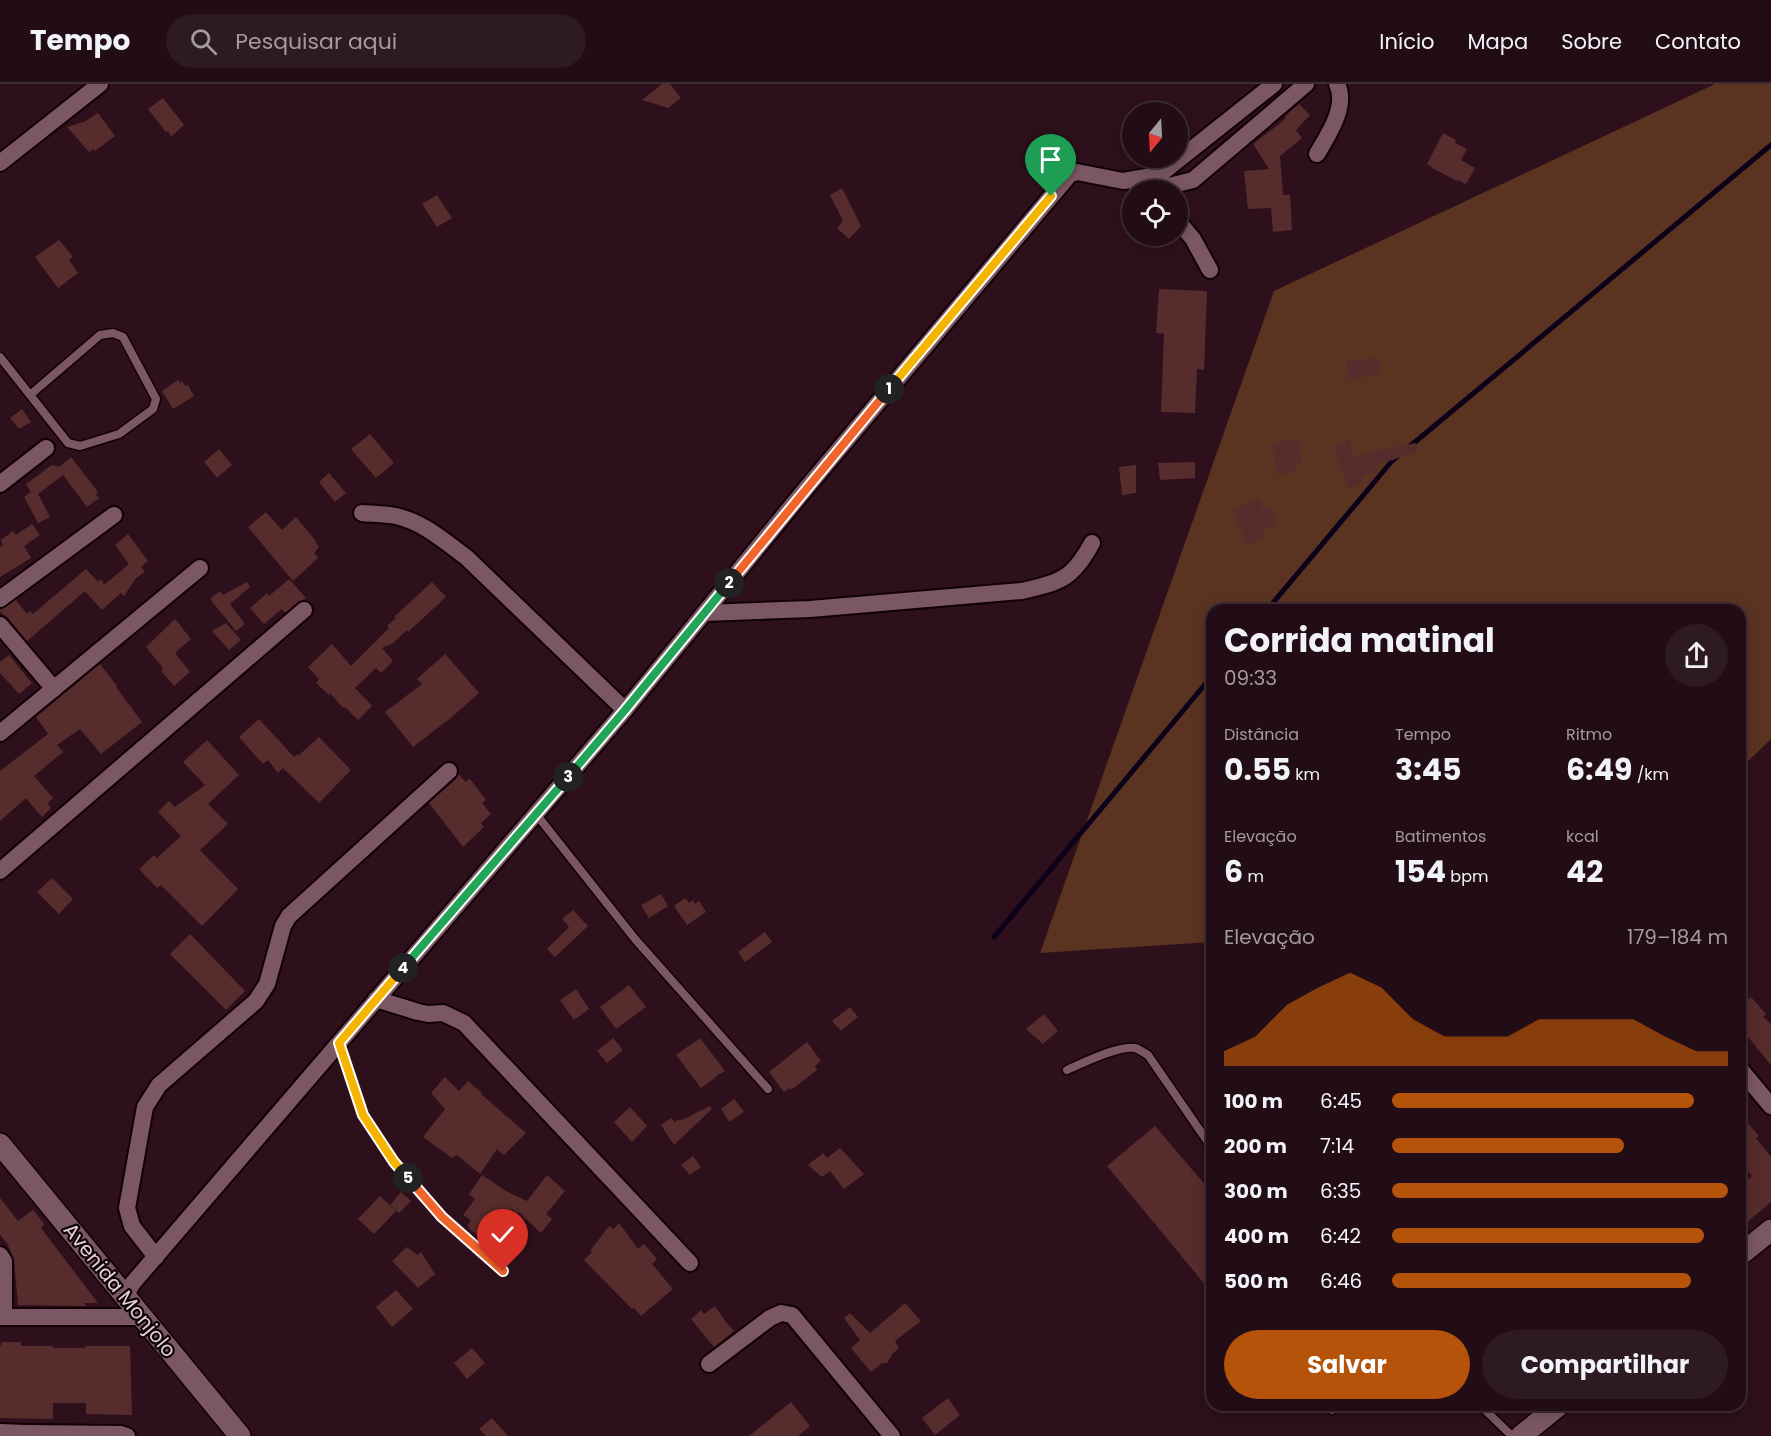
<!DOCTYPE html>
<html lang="pt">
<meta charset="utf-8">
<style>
body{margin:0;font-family:Poppins,sans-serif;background:#2e1a22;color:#f1f3f6;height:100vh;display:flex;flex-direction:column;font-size:22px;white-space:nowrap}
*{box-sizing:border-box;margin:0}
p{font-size:20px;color:#a29ba0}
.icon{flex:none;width:33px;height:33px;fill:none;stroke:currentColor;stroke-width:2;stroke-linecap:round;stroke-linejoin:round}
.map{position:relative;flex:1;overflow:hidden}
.details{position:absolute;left:1206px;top:520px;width:540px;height:807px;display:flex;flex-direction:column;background:#220c15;border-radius:18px;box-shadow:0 3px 15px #0003,0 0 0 2px #3f2c34}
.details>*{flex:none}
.needle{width:39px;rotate:198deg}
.buttons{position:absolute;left:1122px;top:18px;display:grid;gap:12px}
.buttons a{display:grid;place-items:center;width:66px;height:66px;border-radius:50%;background:#220c15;box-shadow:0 3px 15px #0003,0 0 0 2px #3f2c34;font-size:30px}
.pin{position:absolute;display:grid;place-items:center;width:51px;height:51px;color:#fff;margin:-62px -26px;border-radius:50% 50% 50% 0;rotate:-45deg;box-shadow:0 0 6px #0007}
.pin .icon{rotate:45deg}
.km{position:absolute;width:30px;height:30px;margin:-15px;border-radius:50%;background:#222;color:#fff;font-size:16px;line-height:30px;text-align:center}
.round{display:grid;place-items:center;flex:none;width:63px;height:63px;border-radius:32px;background:#2e1a22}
.overview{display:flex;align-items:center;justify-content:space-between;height:102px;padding:0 18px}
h1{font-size:33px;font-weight:700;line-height:45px}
.metrics{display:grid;grid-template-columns:repeat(3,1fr);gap:9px;height:102px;padding:6px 18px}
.metrics div{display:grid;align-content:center}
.metrics b{font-size:30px;font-weight:700}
.metrics small{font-size:16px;font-weight:400}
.metrics p{font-size:16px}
.chart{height:168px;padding:12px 18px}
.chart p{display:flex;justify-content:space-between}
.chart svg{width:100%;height:108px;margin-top:6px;fill:#b45309;opacity:.7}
.primary-button{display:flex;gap:12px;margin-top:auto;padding:12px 18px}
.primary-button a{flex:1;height:69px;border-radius:36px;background:#b45309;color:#fff;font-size:24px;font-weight:700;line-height:69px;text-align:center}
.primary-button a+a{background:#2e1a22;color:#f1f3f6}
ul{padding:0 18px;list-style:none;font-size:20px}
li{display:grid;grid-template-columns:96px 72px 1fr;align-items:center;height:45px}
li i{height:15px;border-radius:8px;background:#b45309}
header{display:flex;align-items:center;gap:36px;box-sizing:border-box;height:84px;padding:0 30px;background:#220c15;border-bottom:2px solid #3f2c34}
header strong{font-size:28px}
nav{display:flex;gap:33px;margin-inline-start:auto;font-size:21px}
.search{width:420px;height:54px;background:#2e1a22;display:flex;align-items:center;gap:15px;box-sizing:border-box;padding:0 21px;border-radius:33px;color:#a29ba0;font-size:22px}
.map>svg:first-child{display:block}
.forest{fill:#5a3421}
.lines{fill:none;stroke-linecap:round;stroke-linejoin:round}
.stream{stroke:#0d0019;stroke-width:5}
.building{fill:#572c2c}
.service-casing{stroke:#130006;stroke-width:11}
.minor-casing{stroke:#130006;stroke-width:20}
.tertiary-casing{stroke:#130006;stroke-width:24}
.service{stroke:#7a5763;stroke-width:8}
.minor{stroke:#7a5763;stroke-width:16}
.tertiary{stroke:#7a5763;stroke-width:21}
.split-1-casing{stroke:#fff;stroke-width:12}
.split-2-casing{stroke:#fff;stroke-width:12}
.split-3-casing{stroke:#fff;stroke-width:12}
.split-4-casing{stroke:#fff;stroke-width:12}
.split-5-casing{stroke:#fff;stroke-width:12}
.split-6-casing{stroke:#fff;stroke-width:12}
.split-1{stroke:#f5b400;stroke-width:8}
.split-2{stroke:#f0652b;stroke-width:8}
.split-3{stroke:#22a559;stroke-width:8}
.split-4{stroke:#22a559;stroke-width:8}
.split-5{stroke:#f5b400;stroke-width:8}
.split-6{stroke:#f0652b;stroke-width:8}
.labels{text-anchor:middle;stroke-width:4.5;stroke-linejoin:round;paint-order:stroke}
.street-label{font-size:20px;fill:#e6d1d8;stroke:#0d0306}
</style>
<header>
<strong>Tempo</strong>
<div class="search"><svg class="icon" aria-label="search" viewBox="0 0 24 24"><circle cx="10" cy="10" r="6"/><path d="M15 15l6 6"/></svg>Pesquisar aqui</div>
<nav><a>Início</a><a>Mapa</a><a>Sobre</a><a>Contato</a></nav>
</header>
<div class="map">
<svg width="1771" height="1352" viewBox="0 0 1771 1352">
<rect width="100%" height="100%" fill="#2d101c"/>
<polygon class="forest" points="1715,0 1771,0 1771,655 1740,685 1740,526 1212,526 1212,858 1040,869 1274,207"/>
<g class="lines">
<g class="stream">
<polyline points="1409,363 1771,61"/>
<polyline points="1267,526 1392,377 1398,372"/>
<polyline points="994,853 1212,592"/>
</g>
</g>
<g class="building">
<polygon points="662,0 670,0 681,14 668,24 642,16"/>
<polygon points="163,14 184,41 171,53 168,47 166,48 148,25"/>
<polygon points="1299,20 1310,31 1296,46 1302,54 1280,72 1283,111 1290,111 1292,146 1273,148 1271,124 1248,125 1244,87 1269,85 1253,60 1283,37 1286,33 1285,32"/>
<polygon points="98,29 115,52 95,67 94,65 89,68 67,43 84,38"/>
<polygon points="1443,49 1456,56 1455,59 1467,65 1461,76 1475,84 1466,100 1458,96 1457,97 1432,84 1432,83 1427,80"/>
<polygon points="842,104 861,142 849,155 837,144 843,137 830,111"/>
<polygon points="437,111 452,134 437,143 422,120"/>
<polygon points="59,156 73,173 69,176 78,189 58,204 35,173"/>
<polygon points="1159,205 1207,207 1204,286 1197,285 1195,329 1161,328 1164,250 1156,249"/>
<polygon points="1379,274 1379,291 1348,295 1346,277"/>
<polygon points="178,296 180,299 182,297 185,302 188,301 194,312 173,325 162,307"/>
<polygon points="22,325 31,338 19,345 10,334"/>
<polygon points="370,350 394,379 376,394 351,365"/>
<polygon points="1298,355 1302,380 1295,381 1296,388 1277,391 1272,359"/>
<polygon points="1349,356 1355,374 1371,368 1416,359 1418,368 1376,381 1378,388 1362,392 1363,400 1348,405 1333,362"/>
<polygon points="219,365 232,381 217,394 204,378"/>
<polygon points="71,373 98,408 96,410 99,414 87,423 63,391 38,410 50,433 38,439 24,413 31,408 26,400 52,381 59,383"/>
<polygon points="1195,378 1195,394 1160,396 1158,379"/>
<polygon points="1136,381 1136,409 1122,411 1119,383"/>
<polygon points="329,389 346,409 335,418 319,398"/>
<polygon points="1259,415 1263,426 1270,423 1277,440 1262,447 1265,454 1247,462 1233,426"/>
<polygon points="266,428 282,446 296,433 316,457 315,458 319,463 314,469 318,474 293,497 248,443"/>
<polygon points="32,440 40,451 24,462 31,474 0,493 0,463 3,461 1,456 13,447 16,451"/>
<polygon points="128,450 148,477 141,483 145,488 136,494 124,512 121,509 102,526 85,507 27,557 8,534 0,528 1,525 16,516 27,530 30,527 33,530 86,485 98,498 101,495 104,501 129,480 115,461"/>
<polygon points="289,495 306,514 298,518 285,529 282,525 264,540 250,524 267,509 269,512"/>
<polygon points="247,498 250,503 230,520 245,540 236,547 210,515 220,507 223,511"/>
<polygon points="432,498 446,513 408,548 407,546 393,559 382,564 393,577 381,589 376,584 355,604 372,622 358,636 345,623 343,624 330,609 329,611 316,599 319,595 308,583 332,560 351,582 389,544 387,542 396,534 394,533"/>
<polygon points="175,535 191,555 175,569 190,588 174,602 161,587 163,584 146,563"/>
<polygon points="226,539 241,556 229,566 212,547"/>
<polygon points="445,570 479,609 452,633 413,663 385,628 422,600 417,595"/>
<polygon points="9,571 32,599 19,610 0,589 0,578"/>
<polygon points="100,580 117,602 116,603 142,638 101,670 80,645 57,661 63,668 34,692 53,714 48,719 51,724 42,733 26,714 0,737 0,687 48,650 36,633"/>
<polygon points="259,635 294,673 297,670 298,672 319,653 351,686 319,719 283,684 278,689 268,676 263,680 239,653"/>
<polygon points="207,656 239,691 208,720 228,740 200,766 238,805 202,842 161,801 157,804 139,785 154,771 157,774 181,752 158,728 169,717 175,723 205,701 183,678"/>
<polygon points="459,690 465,698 470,695 486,716 482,719 491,730 481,739 484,743 463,763 429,719 456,695"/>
<polygon points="52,794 73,815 59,830 37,808"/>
<polygon points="661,810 668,822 649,834 641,821"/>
<polygon points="685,814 689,819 693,816 695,820 699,817 706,828 687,841 674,822"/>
<polygon points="573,826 588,842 555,873 547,865 569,843 562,835"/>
<polygon points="765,848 772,858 745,878 738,868"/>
<polygon points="190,850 245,907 226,926 170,870"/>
<polygon points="629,901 646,923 616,945 600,923"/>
<polygon points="576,905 589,925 574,936 560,916"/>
<polygon points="1751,913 1766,930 1763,933 1771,940 1771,981 1740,943 1740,921"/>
<polygon points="850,923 858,933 841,947 832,937"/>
<polygon points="1044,930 1058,947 1043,960 1026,945"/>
<polygon points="613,954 623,966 607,979 597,967"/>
<polygon points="700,954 725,987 716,992 716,993 701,1004 676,971"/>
<polygon points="807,958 821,977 815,982 817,986 791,1006 790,1004 784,1008 769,988"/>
<polygon points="445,993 459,1007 468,997 482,1009 481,1010 526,1049 504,1071 497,1065 480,1090 457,1071 452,1074 423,1053 445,1025 431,1009"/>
<polygon points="734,1015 744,1028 729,1038 721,1025"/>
<polygon points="710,1022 712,1025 674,1061 661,1041 671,1034 675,1038 679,1035 680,1037"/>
<polygon points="630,1023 647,1042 632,1058 614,1038"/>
<polygon points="1740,1030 1759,1052 1756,1054 1771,1073 1771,1118 1740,1144 1740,1103 1752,1092 1742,1079 1747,1074 1740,1066"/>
<polygon points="1155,1042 1212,1109 1212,1209 1107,1082"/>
<polygon points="840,1064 864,1090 844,1105 830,1087 822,1093 808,1081 823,1069 827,1074"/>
<polygon points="693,1072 701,1083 690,1091 681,1081"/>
<polygon points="482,1091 506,1107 527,1117 547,1091 565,1107 546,1130 552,1135 541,1149 518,1128 517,1130 511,1125 501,1145 492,1140 484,1155 469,1145 470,1143 467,1142 471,1136 463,1131 475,1115 469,1110"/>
<polygon points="401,1108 411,1117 399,1129 390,1121"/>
<polygon points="380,1112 396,1127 374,1150 358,1135"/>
<polygon points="0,1114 18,1137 33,1126 44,1140 41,1144 98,1219 84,1219 86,1222 18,1221 14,1176 7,1159 0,1151"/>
<polygon points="619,1139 638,1165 644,1160 657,1175 652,1180 673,1205 641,1232 634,1224 632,1225 584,1176 592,1168 590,1167 609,1142 614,1145"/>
<polygon points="407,1163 417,1171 421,1168 435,1190 418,1204 392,1177"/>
<polygon points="396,1206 413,1225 392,1243 376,1223"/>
<polygon points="905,1219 921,1237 895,1257 899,1264 892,1270 891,1273 887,1279 882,1279 871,1288 851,1264 860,1256 844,1234 850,1229 870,1249"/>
<polygon points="715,1222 725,1237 734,1247 714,1263 691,1235 701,1226 704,1230"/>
<polygon points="2,1258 21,1258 21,1262 53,1262 53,1264 86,1264 85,1262 130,1262 132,1331 86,1330 86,1319 53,1319 53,1335 0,1334 0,1263"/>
<polygon points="472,1264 485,1279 467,1295 454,1279"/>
<polygon points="948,1314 960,1331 935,1351 922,1334"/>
<polygon points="791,1318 810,1342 798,1352 749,1352"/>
<polygon points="492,1334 508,1352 486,1352 479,1345"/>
</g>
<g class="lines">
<g class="service-casing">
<g id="service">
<polyline points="0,273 68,359 80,362 119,350 153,325 156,315 123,253 113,249 100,251 30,311"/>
<polyline points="536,730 635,855 768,1005"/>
<polyline points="339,959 363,1031 394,1078 442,1133 503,1187"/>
<path d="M1067,986C1082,979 1119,961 1135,964C1139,965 1144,969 1148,971L1212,1064"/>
<polyline points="1481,1322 1512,1352"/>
<polyline points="1332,1326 1336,1322"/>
</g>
</g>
<g class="minor-casing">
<g id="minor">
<path d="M1317,70C1328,51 1348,22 1337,0"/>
<polyline points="0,79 100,0"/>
<polyline points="1137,106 1165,103 1193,96 1306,0"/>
<polyline points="1178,137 1193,155 1210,186"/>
<polyline points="0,400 46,364"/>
<path d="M362,429C373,430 385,430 396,432C423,438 444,457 466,473L625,626"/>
<polyline points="0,515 114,431"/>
<path d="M704,529L810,525L1022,507C1060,498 1072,496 1092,459"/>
<polyline points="0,541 54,605"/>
<polyline points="0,649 200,484"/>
<polyline points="0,787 304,526"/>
<polyline points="376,915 418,928 428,930 443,929 464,939 690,1179"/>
<polyline points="1740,985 1771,1022"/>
<polyline points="0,1171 4,1177 4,1232"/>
<polyline points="156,1173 132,1142 127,1124 145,1023 159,1001 256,917 267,900 283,842 289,832 449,687"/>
<polyline points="125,1214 132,1200 625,626 803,408 1070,90 1077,88 1123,97 1152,92 1163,88 1274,0"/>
<polyline points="0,1233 142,1233"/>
<polyline points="709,1280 770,1234 781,1229 792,1231 892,1352"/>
<polyline points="0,1348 25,1349 25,1352"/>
<polyline points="25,1349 121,1350 127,1352"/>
</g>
</g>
<g class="tertiary-casing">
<g id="tertiary">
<polyline points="0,1060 240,1352"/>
<polyline points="1740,1171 1771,1146"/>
<polyline points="1521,1352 1558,1322"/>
</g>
</g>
<use href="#service" class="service"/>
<use href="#minor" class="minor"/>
<use href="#tertiary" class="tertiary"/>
</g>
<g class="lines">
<g class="split-1-casing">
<polyline id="split-1" points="889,305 1051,112"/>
</g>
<g class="split-2-casing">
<polyline id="split-2" points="729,499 889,305"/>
</g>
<g class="split-3-casing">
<polyline id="split-3" points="568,693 625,626 729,499"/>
</g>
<g class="split-4-casing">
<polyline id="split-4" points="403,884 568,693"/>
</g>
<g class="split-5-casing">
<polyline id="split-5" points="403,884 339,959 363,1031 394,1078 408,1094"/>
</g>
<g class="split-6-casing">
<polyline id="split-6" points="408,1094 442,1133 503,1187"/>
</g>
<use href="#split-1" class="split-1"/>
<use href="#split-2" class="split-2"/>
<use href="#split-3" class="split-3"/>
<use href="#split-4" class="split-4"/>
<use href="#split-5" class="split-5"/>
<use href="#split-6" class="split-6"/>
</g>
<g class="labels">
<g class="street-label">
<text transform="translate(120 1206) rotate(51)" y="7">Avenida Monjolo</text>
</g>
</g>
</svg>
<div class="buttons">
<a><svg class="needle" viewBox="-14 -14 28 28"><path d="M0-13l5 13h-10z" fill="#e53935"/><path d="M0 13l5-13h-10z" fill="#a29ba0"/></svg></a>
<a><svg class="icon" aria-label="locate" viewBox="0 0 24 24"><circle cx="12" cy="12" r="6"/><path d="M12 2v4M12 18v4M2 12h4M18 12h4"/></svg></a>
</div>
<div class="pin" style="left:1051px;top:112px;background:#1e9e55"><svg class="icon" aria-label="arrive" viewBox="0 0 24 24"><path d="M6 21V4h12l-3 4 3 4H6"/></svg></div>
<div class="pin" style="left:503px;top:1187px;background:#d93025"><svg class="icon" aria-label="check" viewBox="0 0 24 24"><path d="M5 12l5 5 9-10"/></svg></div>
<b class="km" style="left:889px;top:305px">1</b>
<b class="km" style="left:729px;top:499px">2</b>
<b class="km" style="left:568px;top:693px">3</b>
<b class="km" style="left:403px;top:884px">4</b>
<b class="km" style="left:408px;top:1094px">5</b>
<section class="details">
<div class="overview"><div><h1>Corrida matinal</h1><p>09:33</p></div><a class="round"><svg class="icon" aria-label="share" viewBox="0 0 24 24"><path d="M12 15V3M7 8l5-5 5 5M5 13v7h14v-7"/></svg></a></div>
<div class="metrics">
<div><p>Distância</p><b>0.55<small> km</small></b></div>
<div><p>Tempo</p><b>3:45</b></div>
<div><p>Ritmo</p><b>6:49<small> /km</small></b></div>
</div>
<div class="metrics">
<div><p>Elevação</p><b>6<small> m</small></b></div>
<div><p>Batimentos</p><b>154<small> bpm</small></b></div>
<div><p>kcal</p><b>42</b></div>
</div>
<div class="chart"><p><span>Elevação</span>179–184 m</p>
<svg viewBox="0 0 160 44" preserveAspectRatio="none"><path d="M0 44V38L10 32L20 19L30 12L40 6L50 12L60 25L70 32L80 32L90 32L100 25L110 25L120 25L130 25L140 32L150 38L160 38V44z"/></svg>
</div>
<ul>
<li><b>100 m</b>6:45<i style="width:90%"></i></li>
<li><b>200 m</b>7:14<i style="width:69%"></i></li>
<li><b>300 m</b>6:35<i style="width:100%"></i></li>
<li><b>400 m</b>6:42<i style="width:93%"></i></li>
<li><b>500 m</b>6:46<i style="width:89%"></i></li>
</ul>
<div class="primary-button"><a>Salvar</a><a>Compartilhar</a></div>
</section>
</div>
